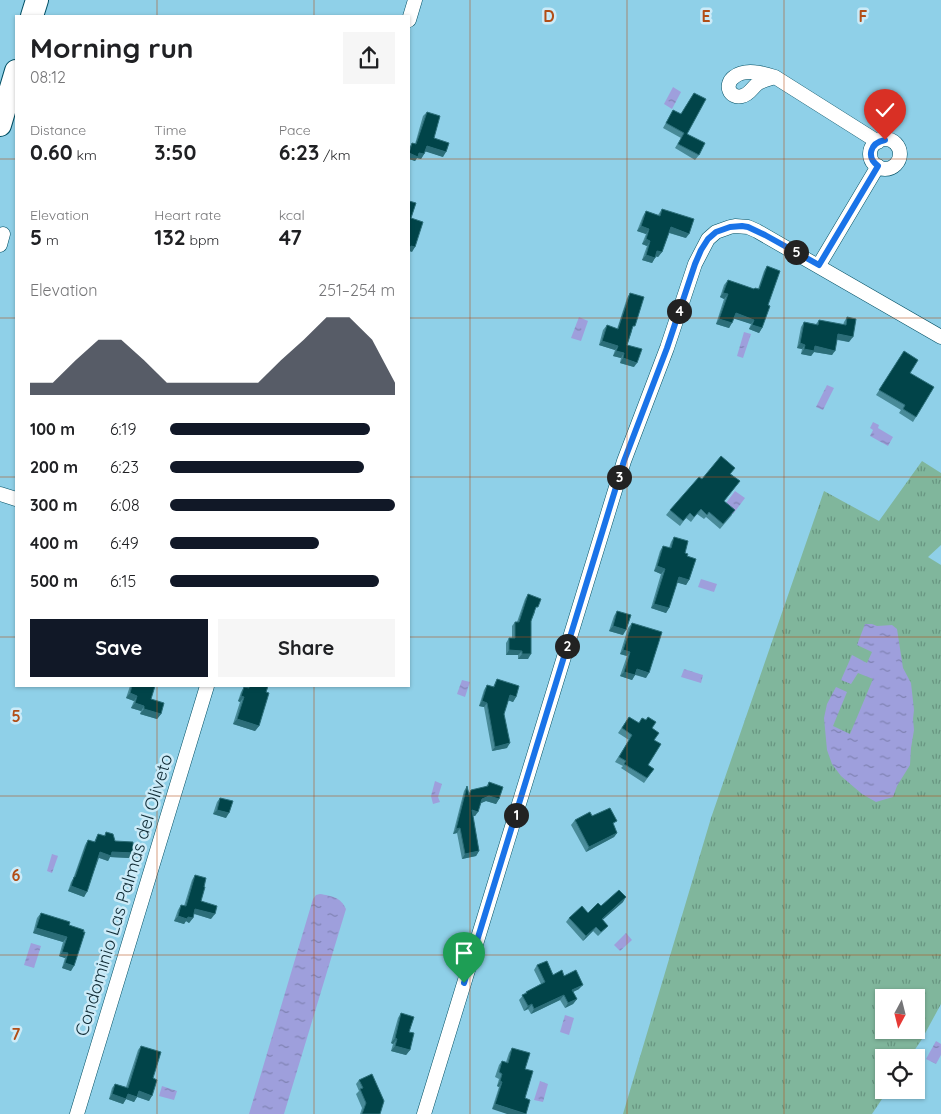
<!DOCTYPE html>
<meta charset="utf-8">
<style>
body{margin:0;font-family:Quicksand,sans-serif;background:#f6f6f6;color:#202124;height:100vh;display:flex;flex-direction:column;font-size:19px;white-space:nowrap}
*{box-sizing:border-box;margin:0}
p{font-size:16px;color:#757577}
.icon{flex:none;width:28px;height:28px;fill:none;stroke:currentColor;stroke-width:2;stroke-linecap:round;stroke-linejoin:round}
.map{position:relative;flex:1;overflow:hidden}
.sheet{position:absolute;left:15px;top:15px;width:395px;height:672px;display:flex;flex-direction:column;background:#fff;border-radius:0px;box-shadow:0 1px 4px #0004}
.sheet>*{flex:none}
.needle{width:32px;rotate:187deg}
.controls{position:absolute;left:875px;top:989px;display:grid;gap:10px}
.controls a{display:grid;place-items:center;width:50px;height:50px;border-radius:0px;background:#fff;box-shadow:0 1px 4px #0004;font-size:25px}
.pin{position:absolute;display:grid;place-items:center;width:42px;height:42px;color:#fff;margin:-51px -21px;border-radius:50% 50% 50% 0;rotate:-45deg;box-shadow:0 0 5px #0007}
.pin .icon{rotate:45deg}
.km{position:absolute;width:25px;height:25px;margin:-12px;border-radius:50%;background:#222;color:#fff;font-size:14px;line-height:25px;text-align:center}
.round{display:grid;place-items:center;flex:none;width:52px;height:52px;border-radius:0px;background:#f6f6f6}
.summary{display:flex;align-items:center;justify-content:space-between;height:85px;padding:0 15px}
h1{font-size:28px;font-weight:700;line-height:38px}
.metrics{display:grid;grid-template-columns:repeat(3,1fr);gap:8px;height:85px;padding:5px 15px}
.metrics div{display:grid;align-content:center}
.metrics b{font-size:21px;font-weight:700}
.metrics small{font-size:14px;font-weight:400}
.metrics p{font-size:14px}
.chart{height:140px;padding:10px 15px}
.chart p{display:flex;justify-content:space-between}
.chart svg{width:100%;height:90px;margin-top:5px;fill:#111827;opacity:.7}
.primary-button{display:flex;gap:10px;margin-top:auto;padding:10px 15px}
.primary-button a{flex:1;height:58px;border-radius:0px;background:#111827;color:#fff;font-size:20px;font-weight:700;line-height:58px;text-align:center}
.primary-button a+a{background:#f6f6f6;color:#202124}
ul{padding:0 15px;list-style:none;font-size:16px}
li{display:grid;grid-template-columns:80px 60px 1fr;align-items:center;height:38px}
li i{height:12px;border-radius:6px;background:#111827}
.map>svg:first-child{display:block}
.grass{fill:url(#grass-tufts);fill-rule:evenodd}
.water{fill:url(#water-ripples)}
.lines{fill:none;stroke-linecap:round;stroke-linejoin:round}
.minor-casing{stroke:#004f64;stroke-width:15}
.primary-casing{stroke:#004f64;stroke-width:24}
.minor{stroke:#fff;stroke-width:14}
.primary{stroke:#fff;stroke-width:22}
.wall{fill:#488a98}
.shaded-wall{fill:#2c6e79}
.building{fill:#014449;stroke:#2c6e79}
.route-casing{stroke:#fff;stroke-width:10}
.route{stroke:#1a73e8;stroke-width:6}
.grid{fill:none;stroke:#b24e16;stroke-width:1;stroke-opacity:0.55}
.labels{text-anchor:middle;stroke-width:5;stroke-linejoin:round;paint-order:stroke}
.street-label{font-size:18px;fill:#112c36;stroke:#ccebf8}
.grid-label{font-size:16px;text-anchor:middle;font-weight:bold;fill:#b24e16;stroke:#ccebf8;stroke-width:5;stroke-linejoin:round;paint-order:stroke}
</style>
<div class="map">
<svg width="941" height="1114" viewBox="0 0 941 1114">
<defs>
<pattern id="grass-tufts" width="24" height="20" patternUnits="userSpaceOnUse" patternTransform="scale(1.25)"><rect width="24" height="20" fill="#80b69c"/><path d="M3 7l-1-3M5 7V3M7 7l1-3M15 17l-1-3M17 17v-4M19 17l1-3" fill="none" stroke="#679480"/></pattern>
<pattern id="water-ripples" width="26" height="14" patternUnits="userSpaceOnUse" patternTransform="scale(1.25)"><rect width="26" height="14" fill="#9e9fdc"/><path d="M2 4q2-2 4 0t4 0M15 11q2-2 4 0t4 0" fill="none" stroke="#7f82b3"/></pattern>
</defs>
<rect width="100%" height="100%" fill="#8fd0e8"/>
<path class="grass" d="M922,461L941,473V545L928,557L941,565V1004L922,1039L910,1057L884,1058V1090H888L872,1114H623L711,818L824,491L879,521ZM884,998H916V1030H884Z"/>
<g class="water">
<polygon points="673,87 681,92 672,109 664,104"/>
<polygon points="579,317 588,321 581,341 571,338"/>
<polygon points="744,332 751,334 743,358 737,356"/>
<polygon points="827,385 834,388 823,410 816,407"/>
<polygon points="873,422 879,425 878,428 893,437 888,446 870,436 873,430 870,428"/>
<polygon points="735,491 745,498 733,514 727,509 729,506 726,503"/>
<polygon points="701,579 717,584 714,592 698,587"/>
<polygon points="865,624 872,624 877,626 892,625 897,629 903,668 911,683 914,710 913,719 914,730 911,748 910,765 897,786 893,797 876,802 862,794 841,776 832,764 827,750 824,718 827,704 836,687 847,692 833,726 850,734 873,679 858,673 851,684 841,680 852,655 867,663 872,652 857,645"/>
<polygon points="684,669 703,675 701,683 681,677"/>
<polygon points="462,680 470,682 465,697 457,694"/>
<polygon points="435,781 442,784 438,797 440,802 433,804 431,796"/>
<polygon points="52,854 58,856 52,873 47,871"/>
<path d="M320,894C331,896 341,897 346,909L284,1114H249L313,899L316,895Z"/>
<polygon points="626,933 632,940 620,951 614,945"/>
<polygon points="31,943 41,946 34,968 24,965"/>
<polygon points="565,1015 574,1018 569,1035 560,1032"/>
<polygon points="936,1041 941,1044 941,1055 936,1064 926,1059"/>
<polygon points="540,1081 548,1084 543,1102 534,1100"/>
<polygon points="162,1086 177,1091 174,1100 159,1096"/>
</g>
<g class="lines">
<g class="minor-casing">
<g id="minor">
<polyline points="409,20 415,0"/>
<path d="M775,77C769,79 762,80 757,84C752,88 749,95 742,96C729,99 724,84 734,77C745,68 763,73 775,77L878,142"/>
<circle cx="885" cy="154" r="15"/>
<polyline points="0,245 3,234"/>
<polyline points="819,265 878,166"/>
<polyline points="0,494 16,499"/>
<polyline points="77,1114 207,686"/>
<polyline points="424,1114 624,461 667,348 695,264 708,239 716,232 730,227 735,226 748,227 757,231 941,337"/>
</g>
</g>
<g class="primary-casing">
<g id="primary">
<polyline points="32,16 37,0"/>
<polyline points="0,125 16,71"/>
</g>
</g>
<use href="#minor" class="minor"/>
<use href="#primary" class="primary"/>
</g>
<g class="wall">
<polygon points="694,93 687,134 699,155 695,160 675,148 681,138 663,128 673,110 681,114"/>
<polygon points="427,112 434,138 443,157 426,151 421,159 417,158 415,161 409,159 409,148 412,143 415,144 423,116"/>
<polygon points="662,209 686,238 669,233 662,252 658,257 656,256 652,263 642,260 647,246 642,244 646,234 637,231 643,216 646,211 658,215"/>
<polygon points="767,266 768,305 762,328 759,333 749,329 751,324 734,318 729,328 716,324 724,299 720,297 724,285 728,280 754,289 758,289 764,271"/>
<polygon points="630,293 632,331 627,345 634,367 620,363 621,358 613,356 615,350 599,345 603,330 607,325 617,329 627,298"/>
<polygon points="847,317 849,342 837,340 832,355 814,352 811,356 801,354 802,349 797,348 801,327 804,322 816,324 819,320 843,325 844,322"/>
<polygon points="901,356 910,373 916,417 913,422 899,413 901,410 876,395"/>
<polygon points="731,474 740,481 724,501 732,515 720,529 706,517 704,519 697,514 691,522 686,518 680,526 666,515 670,510 702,479"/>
<polygon points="674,537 685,553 687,556 689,580 686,585 677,582 669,608 666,613 651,608 661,574 654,571 660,551 663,546 669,548 671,542"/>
<polygon points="528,594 535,612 531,621 528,659 518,659 518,655 506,655 506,643 509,638 512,638 512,626 515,622 517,622 525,599"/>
<polygon points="617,611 623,635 609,631 614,616"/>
<polygon points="632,623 646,678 635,675 632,680 620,676 627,656 620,654 628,628"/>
<polygon points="497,679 516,697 513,702 508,700 504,714 507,748 492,751 484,707 479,706 484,690 487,685 493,687"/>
<polygon points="130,686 155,686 151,699 161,714 157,719 140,714 141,711 131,708 134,701 126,698"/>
<polygon points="247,686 268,686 259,726 255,731 233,724 240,702 238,701 241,692 244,687 247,688"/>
<polygon points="629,717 638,723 652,728 654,740 648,765 654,769 644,783 621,768 623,766 615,762 629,740 618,733"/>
<polygon points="489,782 499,799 496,804 486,801 481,803 475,816 473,816 479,851 476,856 462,859 457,833 453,834 464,791 467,786 469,793 471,790 486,787"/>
<polygon points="220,798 226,818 213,814 217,802"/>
<polygon points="592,816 614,826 617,833 614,837 586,852 571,825 575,820"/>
<polygon points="106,832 129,858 110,857 108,861 99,858 84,897 68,891 71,882 73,879 85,845 88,840 94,842 98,834 104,836"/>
<polygon points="195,875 204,887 201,901 211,919 194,914 193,918 189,923 186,921 184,924 174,921 178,910 181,905 184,906 192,880"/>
<polygon points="623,902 602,920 608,926 598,936 593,931 583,941 566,922 569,918 588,913 601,906"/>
<polygon points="41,913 69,925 71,971 62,968 65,958 59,956 63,942 33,933 37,918"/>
<polygon points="537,965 553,975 564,976 579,989 573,992 577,999 573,1004 565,1008 560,1000 531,1014 528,1009 524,1011 519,1000 526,992 541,984 534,970"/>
<polygon points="401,1013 410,1050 406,1055 391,1051 393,1044 391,1043 398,1018"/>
<polygon points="141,1046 153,1078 149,1101 137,1097 134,1102 126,1099 123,1104 109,1099 112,1088 115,1084 126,1087 138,1050"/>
<polygon points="512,1048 525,1069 492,1109 499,1087 497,1086 499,1079 495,1077 499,1065 502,1061 506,1062 509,1053"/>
<polygon points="359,1080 380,1114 360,1114 362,1108 356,1094 359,1091 356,1084"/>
</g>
<g class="shaded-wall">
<polygon points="427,146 446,152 443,157 424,151"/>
<polygon points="419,153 424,154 421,159 417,158 415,161 409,159 409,154"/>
<polygon points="641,226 649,229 646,234 637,231"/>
<polygon points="671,227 689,234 686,238 667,232"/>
<polygon points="646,239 650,241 647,246 642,244"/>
<polygon points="411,246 415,247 412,252 409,251"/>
<polygon points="657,251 662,252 658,257 654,256"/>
<polygon points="646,255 655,258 652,263 642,260"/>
<polygon points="723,293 728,294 724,299 720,297"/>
<polygon points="736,313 754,320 751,324 732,318"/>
<polygon points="719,319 732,323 729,328 716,324"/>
<polygon points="752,325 762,328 759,333 749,329"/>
<polygon points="838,334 853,337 849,342 835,339"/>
<polygon points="602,341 618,346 615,350 599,345"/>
<polygon points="800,343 805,345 802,349 797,348"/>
<polygon points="815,346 835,351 832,355 814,352 811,356 801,354 804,349"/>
<polygon points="616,351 624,353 621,358 613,356"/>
<polygon points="623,358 637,363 634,367 620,363"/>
<polygon points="657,566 665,569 661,574 654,571"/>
<polygon points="679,577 689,580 686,585 675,582"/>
<polygon points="654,604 669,608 666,613 651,608"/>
<polygon points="613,626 626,630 623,635 609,631"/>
<polygon points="509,650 522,651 518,655 506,655"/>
<polygon points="623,650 630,652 627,656 620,654"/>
<polygon points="522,654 531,654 528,659 518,659"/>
<polygon points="637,669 649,673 646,678 634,674"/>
<polygon points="624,672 635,675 632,680 620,676"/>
<polygon points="130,693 137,696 134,701 126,698"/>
<polygon points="510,695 516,697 513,702 507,700"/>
<polygon points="241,696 244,697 240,702 238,701"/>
<polygon points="482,701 487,703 484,707 479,706"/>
<polygon points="135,703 144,706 141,711 131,708"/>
<polygon points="144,709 161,714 157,719 140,714"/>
<polygon points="237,719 259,726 255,731 233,724"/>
<polygon points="510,743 507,748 492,751 495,747"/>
<polygon points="489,796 499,799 496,804 486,801 479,804 482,799"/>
<polygon points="217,810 229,813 226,818 213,814"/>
<polygon points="472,810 478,812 475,816 469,815"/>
<polygon points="460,828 457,833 453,834 456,829"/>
<polygon points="617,833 614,837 586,852 589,847"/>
<polygon points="479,851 476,856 462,859 465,854"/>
<polygon points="100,852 112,852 133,853 129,858 110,857 108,861 97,857"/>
<polygon points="71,886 87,892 84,897 68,891"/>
<polygon points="626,897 623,902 598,924 602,919"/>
<polygon points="195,909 215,914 211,919 192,913"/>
<polygon points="178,916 188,917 193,918 189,923 186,921 184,924 174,921"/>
<polygon points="596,927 593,931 583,941 586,936"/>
<polygon points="36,928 67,937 63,942 33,933"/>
<polygon points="62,952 68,953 65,958 59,956"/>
<polygon points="65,963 74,966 71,971 62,968"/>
<polygon points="583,985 579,989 569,994 572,990"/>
<polygon points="564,995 560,1000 531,1014 534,1009"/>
<polygon points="577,999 573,1004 565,1008 568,1003"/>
<polygon points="532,1004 528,1009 524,1011 528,1006"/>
<polygon points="395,1038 397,1039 393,1044 391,1043"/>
<polygon points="395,1046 410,1050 406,1055 391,1051"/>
<polygon points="500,1081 502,1082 499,1087 497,1086"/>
<polygon points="139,1091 152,1096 149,1101 135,1096"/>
<polygon points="112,1094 128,1094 137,1097 134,1102 126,1099 123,1104 109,1099"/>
<polygon points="495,1104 526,1114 507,1114 492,1109"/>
</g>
<g class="building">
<polygon points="694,93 706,99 687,134 705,143 699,155 678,144 684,133 666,123 673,110 681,114"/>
<polygon points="427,112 440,116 434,138 449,143 446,152 427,146 424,154 419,153 418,157 409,153 412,143 416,144"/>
<polygon points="409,201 416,203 411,218 423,222 415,247 411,246 409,253"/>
<polygon points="662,209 694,219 689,234 671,227 662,252 657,251 655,258 646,255 650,241 646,239 649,229 641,226 646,211 660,216"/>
<polygon points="767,266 780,271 768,305 770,306 762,328 752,325 754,320 736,313 732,323 719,319 728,294 723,293 728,280 754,289 755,288 759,289"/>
<polygon points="630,293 644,297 635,326 633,326 627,345 642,349 637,363 623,358 624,353 616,351 618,346 602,341 607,325 618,329"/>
<polygon points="847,317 856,319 853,337 838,334 835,351 815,346 814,351 804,349 805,345 800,343 804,322 818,325 819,320 846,325"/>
<polygon points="904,351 918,360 910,373 934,387 916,417 903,409 905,405 879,390"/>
<polygon points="721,456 735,468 730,474 740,481 724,501 735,510 723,524 709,512 707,515 701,509 694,517 690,513 683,521 670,510 699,477 702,479"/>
<polygon points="674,537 688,541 685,553 688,554 687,556 696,559 689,580 679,577 669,608 654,604 665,569 657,566 663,546 671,548"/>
<polygon points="528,594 541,599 538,607 536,607 531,621 531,654 522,654 522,651 509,650 509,638 515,638 515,622 519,622"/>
<polygon points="617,611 631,615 626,630 613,626"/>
<polygon points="632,623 662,632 649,673 637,669 635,675 624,672 630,652 623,650"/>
<polygon points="497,679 519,686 516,697 510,695 504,714 510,743 495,747 487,703 482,701 487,685 494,687"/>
<polygon points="132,686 155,686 151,699 164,703 161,714 144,709 144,706 135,703 137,696 130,693"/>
<polygon points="249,686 268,686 266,692 269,693 259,726 237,719 244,697 241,696 244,687 249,688"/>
<polygon points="629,717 639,723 642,718 646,720 648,717 656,722 652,728 659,733 654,740 661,744 648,765 654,769 647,778 624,764 626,761 619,757 632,735 622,728"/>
<polygon points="489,782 503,787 499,799 489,796 482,799 478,812 472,810 479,851 465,854 460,828 456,829 467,786 469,795 471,790 488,786"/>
<polygon points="220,798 233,801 229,813 217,810"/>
<polygon points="610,808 617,821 613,823 617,833 589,847 575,820 590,812 592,816"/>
<polygon points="106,832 113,834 115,841 133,842 133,853 112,852 111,856 100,852 87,892 71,886 74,877 75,877 88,840 95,842 98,834 105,836"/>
<polygon points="195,875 206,878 204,887 205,887 201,901 217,906 215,914 195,909 193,918 188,917 187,919 178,916 181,905 186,906"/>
<polygon points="619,890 626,897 602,919 608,926 601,932 596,927 586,936 569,918 582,906 588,913 598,903 601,906"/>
<polygon points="41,913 70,922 69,925 84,930 83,932 85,932 74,966 65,963 68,953 62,952 67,937 36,928"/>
<polygon points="547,961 553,975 562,970 564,976 576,970 583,985 572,990 577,999 568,1003 564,995 534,1009 532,1004 528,1006 522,995 527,993 526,992 545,982 537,965"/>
<polygon points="401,1013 414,1017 409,1032 414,1033 410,1050 395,1046 397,1039 395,1038"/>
<polygon points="141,1046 161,1052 153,1078 157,1080 152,1096 139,1091 137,1097 128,1094 126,1099 112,1094 115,1084 128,1088"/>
<polygon points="512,1048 530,1053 525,1069 533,1071 525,1098 530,1100 526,1114 495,1104 502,1082 500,1081 502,1074 499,1072 502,1061 508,1063"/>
<polygon points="372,1074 384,1101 380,1114 362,1114 366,1103 360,1089 363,1088 359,1080"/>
</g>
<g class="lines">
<g class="route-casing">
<path id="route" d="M464,983L624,461L667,348L695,264L701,250L708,239L716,232L730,227L742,226L748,227L765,235L819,265L878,166C866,157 870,143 885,140"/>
</g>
<use href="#route" class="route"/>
</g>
<path class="grid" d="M157,0V16M314,0V16M470,0V1114M627,0V1114M784,0V1114M0,159H16M409,159H941M0,318H16M409,318H941M0,477H16M409,477H941M0,637H16M409,637H941M157,686V1114M314,686V1114M0,796H941M0,955H941"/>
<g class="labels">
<g class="street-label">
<text transform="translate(124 895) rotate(-73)" y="6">Condominio Las Palmas del Oliveto</text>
</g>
</g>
<g class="grid-label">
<text x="549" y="22">D</text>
<text x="706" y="22">E</text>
<text x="863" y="22">F</text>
<text x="16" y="722">5</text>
<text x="16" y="881">6</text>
<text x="16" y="1040">7</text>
</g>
</svg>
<div class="controls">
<a><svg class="needle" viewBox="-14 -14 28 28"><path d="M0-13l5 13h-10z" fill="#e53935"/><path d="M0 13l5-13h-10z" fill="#757577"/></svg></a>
<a><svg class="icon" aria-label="locate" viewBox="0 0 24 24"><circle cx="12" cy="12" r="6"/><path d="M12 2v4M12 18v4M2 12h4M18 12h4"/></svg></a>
</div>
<div class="pin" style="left:464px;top:983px;background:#1e9e55"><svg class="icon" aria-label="arrive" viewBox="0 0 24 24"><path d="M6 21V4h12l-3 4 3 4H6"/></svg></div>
<div class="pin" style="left:885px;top:140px;background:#d93025"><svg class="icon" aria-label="check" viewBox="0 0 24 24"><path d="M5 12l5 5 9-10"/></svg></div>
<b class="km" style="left:516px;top:815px">1</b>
<b class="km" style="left:567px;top:646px">2</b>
<b class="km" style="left:619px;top:477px">3</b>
<b class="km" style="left:679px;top:311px">4</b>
<b class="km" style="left:796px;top:252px">5</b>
<section class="sheet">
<div class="summary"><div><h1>Morning run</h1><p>08:12</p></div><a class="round"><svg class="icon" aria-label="share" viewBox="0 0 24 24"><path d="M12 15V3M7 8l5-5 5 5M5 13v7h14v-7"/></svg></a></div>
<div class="metrics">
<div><p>Distance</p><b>0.60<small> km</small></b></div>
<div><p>Time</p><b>3:50</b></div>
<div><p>Pace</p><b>6:23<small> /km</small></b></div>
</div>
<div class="metrics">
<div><p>Elevation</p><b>5<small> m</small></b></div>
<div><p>Heart rate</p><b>132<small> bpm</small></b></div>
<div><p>kcal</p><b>47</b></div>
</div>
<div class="chart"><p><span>Elevation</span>251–254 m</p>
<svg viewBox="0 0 160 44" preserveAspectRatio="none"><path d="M0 44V38L10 38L20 27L30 17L40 17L50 27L60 38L70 38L80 38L90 38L100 38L110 27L120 17L130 6L140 6L150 17L160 38V44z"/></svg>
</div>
<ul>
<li><b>100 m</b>6:19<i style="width:89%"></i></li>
<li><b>200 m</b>6:23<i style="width:86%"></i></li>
<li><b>300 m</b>6:08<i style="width:100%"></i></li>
<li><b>400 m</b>6:49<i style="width:66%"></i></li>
<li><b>500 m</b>6:15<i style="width:93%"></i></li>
</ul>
<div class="primary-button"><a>Save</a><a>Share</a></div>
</section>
</div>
